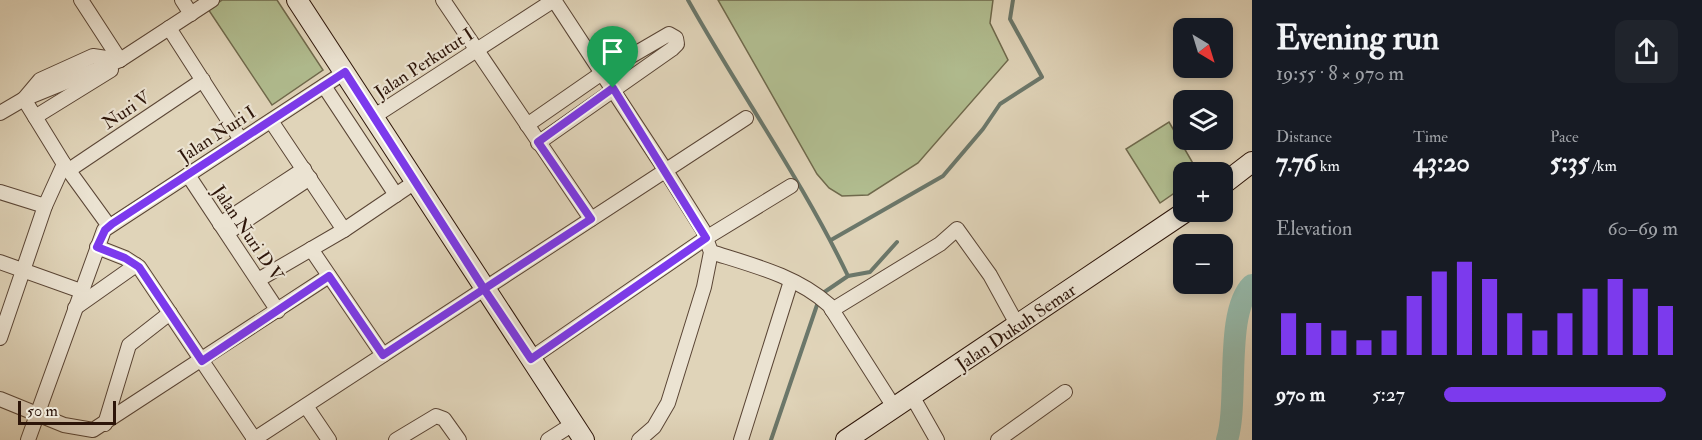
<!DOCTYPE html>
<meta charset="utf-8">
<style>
body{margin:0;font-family:"IM FELL Double Pica",serif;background:#20242c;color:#f1f3f6;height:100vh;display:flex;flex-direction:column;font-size:22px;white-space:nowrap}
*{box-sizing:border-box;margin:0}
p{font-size:20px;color:#9ea1a6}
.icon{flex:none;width:33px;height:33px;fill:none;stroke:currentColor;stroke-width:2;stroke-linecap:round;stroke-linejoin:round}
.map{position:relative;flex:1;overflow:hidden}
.drawer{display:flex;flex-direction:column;background:#171b24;width:450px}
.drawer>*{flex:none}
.needle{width:39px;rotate:142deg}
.buttons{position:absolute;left:1173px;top:18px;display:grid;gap:12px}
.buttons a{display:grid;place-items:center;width:60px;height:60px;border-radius:12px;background:#171b24;box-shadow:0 3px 9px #0003;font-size:30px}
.scale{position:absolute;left:18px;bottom:15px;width:98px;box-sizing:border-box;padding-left:6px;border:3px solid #2d1509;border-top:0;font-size:16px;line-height:21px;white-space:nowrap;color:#2d1509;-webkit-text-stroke:4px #ebe3d2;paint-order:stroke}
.pin{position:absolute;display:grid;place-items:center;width:51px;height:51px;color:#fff;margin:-62px -26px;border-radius:50% 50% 50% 0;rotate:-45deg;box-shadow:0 0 6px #0007}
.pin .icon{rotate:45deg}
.round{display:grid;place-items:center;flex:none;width:63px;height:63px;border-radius:12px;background:#20242c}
.summary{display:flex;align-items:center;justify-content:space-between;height:102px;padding:0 24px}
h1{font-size:33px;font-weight:700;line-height:45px}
.stats{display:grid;grid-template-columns:repeat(3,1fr);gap:9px;height:102px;padding:6px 24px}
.stats div{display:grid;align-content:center}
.stats b{font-size:26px;font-weight:700}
.stats small{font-size:16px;font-weight:400}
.stats p{font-size:16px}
.chart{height:168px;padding:12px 24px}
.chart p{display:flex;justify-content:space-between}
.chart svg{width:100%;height:108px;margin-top:6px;stroke:#7c3aed;stroke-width:6}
ul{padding:0 24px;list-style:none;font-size:20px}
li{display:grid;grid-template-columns:96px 72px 1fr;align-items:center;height:45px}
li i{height:15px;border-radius:8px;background:#7c3aed}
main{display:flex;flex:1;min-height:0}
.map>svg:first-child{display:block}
.green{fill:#b1bd90;stroke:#6f694c;stroke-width:1.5}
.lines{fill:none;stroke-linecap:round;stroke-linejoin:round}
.stream{stroke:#6b776a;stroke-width:4}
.river{stroke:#95b9aa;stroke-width:22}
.street-casing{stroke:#5a4535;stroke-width:16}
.secondary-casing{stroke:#2d1509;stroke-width:22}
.street{stroke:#ebe3d2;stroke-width:14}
.secondary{stroke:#ebe3d2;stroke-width:20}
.route-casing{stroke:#fff;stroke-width:12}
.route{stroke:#7c3aed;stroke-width:8}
.labels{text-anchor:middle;stroke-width:4.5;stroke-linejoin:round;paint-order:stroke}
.street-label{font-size:18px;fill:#2d1509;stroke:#ebe3d2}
</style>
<main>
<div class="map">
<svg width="1252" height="440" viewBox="0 0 1252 440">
<rect width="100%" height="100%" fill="#e0d4b9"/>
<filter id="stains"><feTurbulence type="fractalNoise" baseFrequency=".00333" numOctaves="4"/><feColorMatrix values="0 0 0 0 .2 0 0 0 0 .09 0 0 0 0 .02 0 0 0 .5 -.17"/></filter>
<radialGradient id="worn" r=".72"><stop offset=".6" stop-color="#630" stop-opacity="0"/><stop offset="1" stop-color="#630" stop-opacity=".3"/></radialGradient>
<g class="green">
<polygon points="222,0 277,0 323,70 272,105 208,9"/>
<polygon points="718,0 993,0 990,23 1008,60 918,163 868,195 842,196 829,188 817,174"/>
<polygon points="1169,122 1198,172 1184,172 1183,187 1160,203 1126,149"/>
</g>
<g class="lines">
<g class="stream">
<path d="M688,0C740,93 802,180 848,276L823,293L817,305L771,440"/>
<polyline points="831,240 943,176 983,129 1000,104 1042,77 1010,19 1013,0"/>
<polyline points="848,276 870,272 897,242"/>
</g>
<path class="river" d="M1227,440C1239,403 1224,312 1252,285"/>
<g class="street-casing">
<g id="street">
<polyline points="81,0 120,60"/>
<polyline points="182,0 191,14"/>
<polyline points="443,0 591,219"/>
<polyline points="554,0 666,171 703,230 711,252 704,287 668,403 654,427 639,440"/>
<polyline points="169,28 241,140"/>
<polyline points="324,86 396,195"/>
<polyline points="0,113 24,99 120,60 212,0"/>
<polyline points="35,117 111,70"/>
<polyline points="373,117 554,0"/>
<polyline points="271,121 344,230"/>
<polyline points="527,125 602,73 669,34 676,38 677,44 672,49 538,143"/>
<polyline points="69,170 203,80"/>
<polyline points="188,175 278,311"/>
<polyline points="0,192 45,206"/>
<polyline points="220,224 304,169"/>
<polyline points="109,226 64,164 24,99 40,80 93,56 120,60"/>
<polyline points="227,233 310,178"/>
<polyline points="97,247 125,258 139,267 255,440"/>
<polyline points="311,249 383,355"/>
<path d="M711,252C752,265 797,276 829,305L894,407"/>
<polyline points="0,262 81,291"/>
<polyline points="258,280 344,230 415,182"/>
<polyline points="75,308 136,265"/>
<polyline points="832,310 940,244 957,229 990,275 1018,326"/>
<polyline points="0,338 45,206 64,164"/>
<polyline points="530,359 706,238 791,186"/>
<polyline points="912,396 937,440"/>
<polyline points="0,399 64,425 93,430 329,276"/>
<polyline points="306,406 329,440"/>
<polyline points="105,424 129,345 170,313"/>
<polyline points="28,440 104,230 345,72"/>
<polyline points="253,440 746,118"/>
<polyline points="396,440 436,416 444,419 459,440"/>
<polyline points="548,440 573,424"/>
<polyline points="741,440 791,281"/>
<polyline points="998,440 1065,392"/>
</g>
</g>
<g class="secondary-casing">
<g id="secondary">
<polyline points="297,0 584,440"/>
<polyline points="1222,185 1252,162"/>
<polyline points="846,440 1185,212"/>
</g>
</g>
<use href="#street" class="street"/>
<use href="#secondary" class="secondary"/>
</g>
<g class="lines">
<g class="route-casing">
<polyline id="route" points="613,88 538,142 591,219 484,289 345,72 112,224 105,230 97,247 125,258 139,267 202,361 329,276 383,355 484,289 531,359 706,238 613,88"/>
</g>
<use href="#route" class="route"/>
</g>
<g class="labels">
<g class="street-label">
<text transform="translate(424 63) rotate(-33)" y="6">Jalan Perkutut I</text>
<text transform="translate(126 110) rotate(-34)" y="6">Nuri V</text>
<text transform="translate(217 134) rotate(-33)" y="6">Jalan Nuri I</text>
<text transform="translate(248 233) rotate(56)" y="6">Jalan Nuri D V</text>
<text transform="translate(1016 327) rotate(-34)" y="6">Jalan Dukuh Semar</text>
</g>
</g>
<rect width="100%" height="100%" filter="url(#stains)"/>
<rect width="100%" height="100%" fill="url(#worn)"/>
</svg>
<div class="buttons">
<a><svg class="needle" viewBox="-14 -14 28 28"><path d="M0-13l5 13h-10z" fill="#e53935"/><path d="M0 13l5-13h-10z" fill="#9ea1a6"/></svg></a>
<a><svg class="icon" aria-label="layers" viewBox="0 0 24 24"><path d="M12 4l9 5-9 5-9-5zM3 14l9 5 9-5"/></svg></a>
<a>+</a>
<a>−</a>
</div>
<div class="scale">50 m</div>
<div class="pin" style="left:613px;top:88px;background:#1e9e55"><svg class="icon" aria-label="arrive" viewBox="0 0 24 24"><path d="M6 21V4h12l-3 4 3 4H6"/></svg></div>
</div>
<section class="drawer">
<div class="summary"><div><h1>Evening run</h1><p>19:55 · 8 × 970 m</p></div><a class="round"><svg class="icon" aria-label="share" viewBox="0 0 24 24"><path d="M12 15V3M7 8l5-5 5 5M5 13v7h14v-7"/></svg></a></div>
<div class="stats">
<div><p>Distance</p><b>7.76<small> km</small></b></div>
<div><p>Time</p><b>43:20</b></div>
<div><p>Pace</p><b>5:35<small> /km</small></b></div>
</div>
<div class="chart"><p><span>Elevation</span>60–69 m</p>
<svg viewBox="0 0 160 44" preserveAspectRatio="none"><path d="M5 44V27M15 44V31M25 44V34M35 44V38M45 44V34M55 44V20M65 44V10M75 44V6M85 44V13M95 44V27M105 44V34M115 44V27M125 44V17M135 44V13M145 44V17M155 44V24"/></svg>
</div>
<ul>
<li><b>970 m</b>5:27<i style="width:95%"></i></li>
</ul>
</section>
</main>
